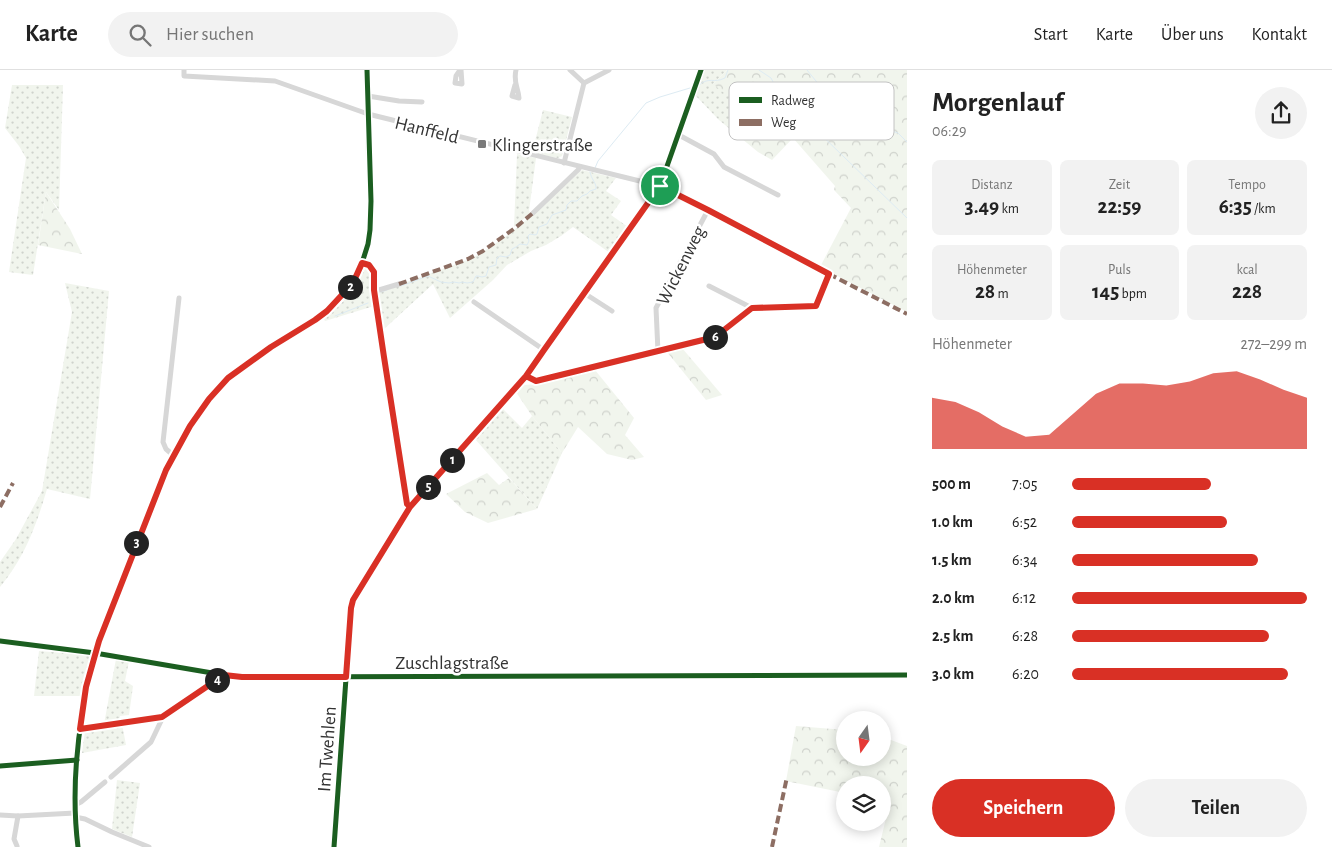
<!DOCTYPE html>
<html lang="de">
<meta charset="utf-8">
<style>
body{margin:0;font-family:"Alegreya Sans",sans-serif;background:#f2f2f2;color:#222;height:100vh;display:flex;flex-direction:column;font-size:19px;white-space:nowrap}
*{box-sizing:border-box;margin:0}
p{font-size:16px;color:#767676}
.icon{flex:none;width:28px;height:28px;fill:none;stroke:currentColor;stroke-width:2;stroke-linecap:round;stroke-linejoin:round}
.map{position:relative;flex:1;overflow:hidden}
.details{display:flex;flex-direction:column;background:#fff;width:425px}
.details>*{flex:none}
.needle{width:32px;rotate:194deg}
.controls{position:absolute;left:836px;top:641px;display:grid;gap:10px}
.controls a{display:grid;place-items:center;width:55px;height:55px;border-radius:50%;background:#fff;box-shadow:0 2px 12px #0003;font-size:25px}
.pin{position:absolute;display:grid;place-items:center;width:42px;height:42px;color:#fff;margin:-21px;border:2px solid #fff;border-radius:50%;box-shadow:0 1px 5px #0007}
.km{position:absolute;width:25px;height:25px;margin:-12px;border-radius:50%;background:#222;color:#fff;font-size:14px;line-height:25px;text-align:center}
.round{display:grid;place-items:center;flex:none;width:52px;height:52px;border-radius:26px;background:#f2f2f2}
.overview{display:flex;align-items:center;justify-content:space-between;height:85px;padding:0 25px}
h1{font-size:28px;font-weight:700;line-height:38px}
.stats{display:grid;grid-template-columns:repeat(3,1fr);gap:8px;height:85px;padding:5px 25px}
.stats div{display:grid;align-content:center;border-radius:8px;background:#f2f2f2;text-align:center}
.stats b{font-size:21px;font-weight:700}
.stats small{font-size:14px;font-weight:400}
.stats p{font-size:14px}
.chart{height:140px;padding:10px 25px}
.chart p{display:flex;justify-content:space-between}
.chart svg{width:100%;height:90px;margin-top:5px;fill:#d93025;opacity:.7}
.action{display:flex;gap:10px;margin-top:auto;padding:10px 25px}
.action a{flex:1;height:58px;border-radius:30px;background:#d93025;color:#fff;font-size:20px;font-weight:700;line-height:58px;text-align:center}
.action a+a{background:#f2f2f2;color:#222}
ul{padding:0 25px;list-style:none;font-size:16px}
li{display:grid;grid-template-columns:80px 60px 1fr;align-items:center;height:38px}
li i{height:12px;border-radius:6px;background:#d93025}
header{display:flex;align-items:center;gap:30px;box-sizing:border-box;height:70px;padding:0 25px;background:#fff;border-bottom:1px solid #e0e0e0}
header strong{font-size:24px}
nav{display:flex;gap:28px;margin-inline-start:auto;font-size:18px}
.search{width:350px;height:45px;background:#f2f2f2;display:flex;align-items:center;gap:12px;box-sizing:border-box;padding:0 18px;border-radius:28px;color:#767676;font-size:19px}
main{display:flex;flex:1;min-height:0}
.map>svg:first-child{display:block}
.grass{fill:url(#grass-dots)}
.forest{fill:url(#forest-crowns)}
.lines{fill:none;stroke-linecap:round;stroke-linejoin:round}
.stream{stroke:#ddebf3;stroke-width:1}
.minor{stroke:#d7d7d7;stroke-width:5}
.tertiary{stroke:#d7d7d7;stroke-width:6}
.quiet{stroke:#8d6e63;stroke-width:4;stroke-dasharray:8 4;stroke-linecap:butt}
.cycleway-casing{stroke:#fff;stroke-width:8}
.cycleway{stroke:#1b5e20;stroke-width:5}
.route-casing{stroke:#fff;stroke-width:10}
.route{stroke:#d93025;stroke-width:6}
.poi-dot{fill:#7a7a7a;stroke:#fff;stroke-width:2}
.labels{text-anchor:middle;stroke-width:5;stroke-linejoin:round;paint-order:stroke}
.street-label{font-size:19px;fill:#333;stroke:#fff}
.poi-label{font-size:19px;fill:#333;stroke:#fff;text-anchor:start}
.key{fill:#fff;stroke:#c2c2c2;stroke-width:1}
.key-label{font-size:14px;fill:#333}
</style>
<header>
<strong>Karte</strong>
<div class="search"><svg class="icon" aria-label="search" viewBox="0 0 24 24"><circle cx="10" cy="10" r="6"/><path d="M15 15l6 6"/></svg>Hier suchen</div>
<nav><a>Start</a><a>Karte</a><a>Über uns</a><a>Kontakt</a></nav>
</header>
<main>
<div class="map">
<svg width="907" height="777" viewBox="0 0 907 777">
<defs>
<pattern id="grass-dots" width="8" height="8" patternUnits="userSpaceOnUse" patternTransform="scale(1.25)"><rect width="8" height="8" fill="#f1f5ed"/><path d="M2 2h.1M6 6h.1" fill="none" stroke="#cfd2cc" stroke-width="1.8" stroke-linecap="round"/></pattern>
<pattern id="forest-crowns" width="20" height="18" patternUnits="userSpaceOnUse" patternTransform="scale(1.25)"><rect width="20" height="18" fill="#f1f5ed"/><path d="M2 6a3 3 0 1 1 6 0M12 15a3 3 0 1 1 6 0" fill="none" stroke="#cfd2cc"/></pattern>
</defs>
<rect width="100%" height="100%" fill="#fff"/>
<g class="grass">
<polygon points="704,0 727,0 713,14 756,7 771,18 736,64 719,50 695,25"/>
<polygon points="12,15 63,15 59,140 46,122 33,205 9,202 26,88 19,76 5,58"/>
<polygon points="543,40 572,47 562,86 558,88 532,83"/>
<polygon points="517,84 536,88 529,141 531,143 514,157"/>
<path d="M582,100L616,108L606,121L621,131L611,145L628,157L610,183L573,157L561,166L546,175L531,181L507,195L493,210L450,248L433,214L383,260L378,230L379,222L470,189C512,167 546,132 582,100Z"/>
<path d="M365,199L370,200L374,236L325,251L324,249C342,235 355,219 365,199Z"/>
<path d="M65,213L109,221L90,429L47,419C36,456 25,487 0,517V492L16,469L42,421L72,242Z"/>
<polygon points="503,339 522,358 532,346 562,383 537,439 475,369"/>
<polygon points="39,581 88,585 90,587 81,626 34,626"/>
<polygon points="116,589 129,591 125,611 133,616 129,645 120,646 119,651 104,654"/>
<polygon points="122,654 126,675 82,683 85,661"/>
<polygon points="117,710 140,713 132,767 112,759"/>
</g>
<g class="forest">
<polygon points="727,0 907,0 907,242 820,197 851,138 834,120 835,116 793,68 772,90 758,82 736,64 770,18 756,8 734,31 713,14"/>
<polygon points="46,122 70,159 82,184 38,175"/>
<polygon points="682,278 722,325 706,330 667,282"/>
<polygon points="595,300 634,348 625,365 644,387 632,390 607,384 578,357 562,383 532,346 516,322 524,315 539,314"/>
<polygon points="487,403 499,415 509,408 537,439 488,453 465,442 446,424"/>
<polygon points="796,656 845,660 845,688 882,688 883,667 907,676 907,777 879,777 890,732 883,730 882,715 845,715 845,723 786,711"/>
</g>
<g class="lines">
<g class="stream">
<polyline points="759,0 771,8 780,25 907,148"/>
<polyline points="807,0 816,11 825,26"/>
<path d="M699,15C710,6 713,14 725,8L728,0"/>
<polyline points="831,32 847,50 861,59 880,57 898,63 907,72"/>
<polyline points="595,98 598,91 646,33 660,27 690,18"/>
<path d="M401,216L428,206L441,212L449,213L454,212L459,213L462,212L467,213L473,212L476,206H478L482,207L486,206L489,197L496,195L497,188L500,186L506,187L510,185L512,179L516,177L520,174L527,175L529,171L528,166L530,164L535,165L537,164L539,157L547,154L552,145L566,140L567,135L571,131H577L582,126L587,124L590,121L596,119C597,114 591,109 590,102"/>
<polyline points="381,222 387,220"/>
<polyline points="335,246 368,233"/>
</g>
<g class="minor">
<polyline points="184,0 184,6 275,11 368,44 660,116 708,140 829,204 816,236 752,238 715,267 536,311 526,306"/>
<polyline points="460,0 456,6 455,13 462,14 461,0"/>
<polyline points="570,0 584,13"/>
<path d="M515,15L512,26L519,28C518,17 513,12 516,0"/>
<polyline points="368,26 399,31 422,32"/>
<polyline points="677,64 714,84 724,97 778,125"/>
<polyline points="564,93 584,13 609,0"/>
<polyline points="533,143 578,100 580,97"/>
<polyline points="362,193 369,195 374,202 374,220 384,287 407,434 411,437"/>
<polyline points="709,216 752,238"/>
<polyline points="374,220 379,220 399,214"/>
<polyline points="584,223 612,241"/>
<polyline points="474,232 544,280"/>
<polyline points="658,282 656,238 708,140"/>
<polyline points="173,385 166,379 163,372 179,228"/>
<polyline points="0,571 95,583 224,605 243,607 907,605"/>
<polyline points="80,659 162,647 224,606"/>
<polyline points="0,696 77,690"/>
<polyline points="111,707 151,672 162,649 162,647"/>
<polyline points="75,735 81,732 105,712"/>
<polyline points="0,745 18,746 75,743"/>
<polyline points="75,747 85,749 112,762 149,777"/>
<polyline points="17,776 14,769 18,746"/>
<polyline points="334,777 351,538 353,530 411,437 526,306 544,280 660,116 701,0"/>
</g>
<path class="tertiary" d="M78,777C70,717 78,639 96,581C107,541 125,503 140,465C161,410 183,351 228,309C265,274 335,252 357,205C375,168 371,128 369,88C368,59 368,29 367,0"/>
<g class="quiet">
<polyline points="829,204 907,244"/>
<polyline points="399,214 468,189 483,181 515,158 533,143"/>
<polyline points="0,437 13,413"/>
<polyline points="772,777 787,707"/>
</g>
<g class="cycleway-casing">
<g id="cycleway">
<polyline points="362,193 368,174 370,160 371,131 367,0"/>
<polyline points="0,571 95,583 224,605 243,607 907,605"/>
<polyline points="80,659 162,647 224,605"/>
<polyline points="0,696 77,690"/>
<path d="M78,777C70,713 79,646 95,583"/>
<polyline points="334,777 351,538 353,530 411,437 526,306 544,280 660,116 701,0"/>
</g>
</g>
<use href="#cycleway" class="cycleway"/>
</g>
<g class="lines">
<g class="route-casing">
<polyline id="route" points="660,116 544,280 526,306 410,437 407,434 384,287 374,220 374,202 369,195 362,193 353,213 327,241 315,250 271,277 228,308 209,329 190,356 166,400 99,571 86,617 80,659 162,647 224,605 242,607 346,607 351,538 353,530 410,437 526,306 536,311 715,267 752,238 816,236 829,204 708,140 660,116"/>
</g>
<use href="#route" class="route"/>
</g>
<rect class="poi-dot" x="477" y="69" width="10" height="10" rx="2.5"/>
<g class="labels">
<g class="street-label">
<text transform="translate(427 59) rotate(14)" y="7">Hanffeld</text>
<text transform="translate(680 195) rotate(-63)" y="7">Wickenweg</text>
<text x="452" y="599">Zuschlagstraße</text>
<text transform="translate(326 679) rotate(-86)" y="7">Im Twehlen</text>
</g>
<g class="poi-label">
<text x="492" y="81">Klingerstraße</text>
</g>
</g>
<rect x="729" y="12" width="165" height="58" rx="8" class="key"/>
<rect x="739" y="27" width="23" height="6" fill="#1b5e20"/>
<rect x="739" y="49" width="23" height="7" fill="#8d6e63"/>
<g class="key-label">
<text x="771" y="35">Radweg</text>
<text x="771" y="57">Weg</text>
</g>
</svg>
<div class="controls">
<a><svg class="needle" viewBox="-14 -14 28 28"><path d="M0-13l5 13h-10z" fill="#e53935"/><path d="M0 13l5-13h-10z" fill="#767676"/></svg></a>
<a><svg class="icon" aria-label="layers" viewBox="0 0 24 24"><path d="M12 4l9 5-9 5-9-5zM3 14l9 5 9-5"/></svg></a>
</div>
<div class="pin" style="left:660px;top:116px;background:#1e9e55"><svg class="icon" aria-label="arrive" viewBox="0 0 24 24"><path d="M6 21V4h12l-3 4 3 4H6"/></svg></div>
<b class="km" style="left:452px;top:390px">1</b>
<b class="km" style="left:350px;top:217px">2</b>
<b class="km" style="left:136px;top:473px">3</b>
<b class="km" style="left:217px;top:610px">4</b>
<b class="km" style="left:428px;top:417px">5</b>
<b class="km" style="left:715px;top:267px">6</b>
</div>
<section class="details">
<div class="overview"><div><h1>Morgenlauf</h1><p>06:29</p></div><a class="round"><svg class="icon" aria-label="share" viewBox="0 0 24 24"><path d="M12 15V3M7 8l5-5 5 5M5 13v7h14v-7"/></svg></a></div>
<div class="stats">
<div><p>Distanz</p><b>3.49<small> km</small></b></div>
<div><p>Zeit</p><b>22:59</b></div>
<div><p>Tempo</p><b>6:35<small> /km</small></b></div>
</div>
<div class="stats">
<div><p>Höhenmeter</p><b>28<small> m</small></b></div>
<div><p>Puls</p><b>145<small> bpm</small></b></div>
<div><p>kcal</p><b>228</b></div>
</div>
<div class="chart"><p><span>Höhenmeter</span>272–299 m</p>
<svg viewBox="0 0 160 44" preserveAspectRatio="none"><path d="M0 44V19L10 21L20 26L30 33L40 38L50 37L60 27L70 17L80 12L90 12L100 13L110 11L120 7L130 6L140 10L150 15L160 19V44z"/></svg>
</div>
<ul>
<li><b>500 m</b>7:05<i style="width:59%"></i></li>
<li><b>1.0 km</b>6:52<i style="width:66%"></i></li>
<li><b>1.5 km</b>6:34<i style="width:79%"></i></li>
<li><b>2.0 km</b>6:12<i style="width:100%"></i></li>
<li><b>2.5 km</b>6:28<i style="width:84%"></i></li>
<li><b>3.0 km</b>6:20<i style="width:92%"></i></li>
</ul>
<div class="action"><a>Speichern</a><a>Teilen</a></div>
</section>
</main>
